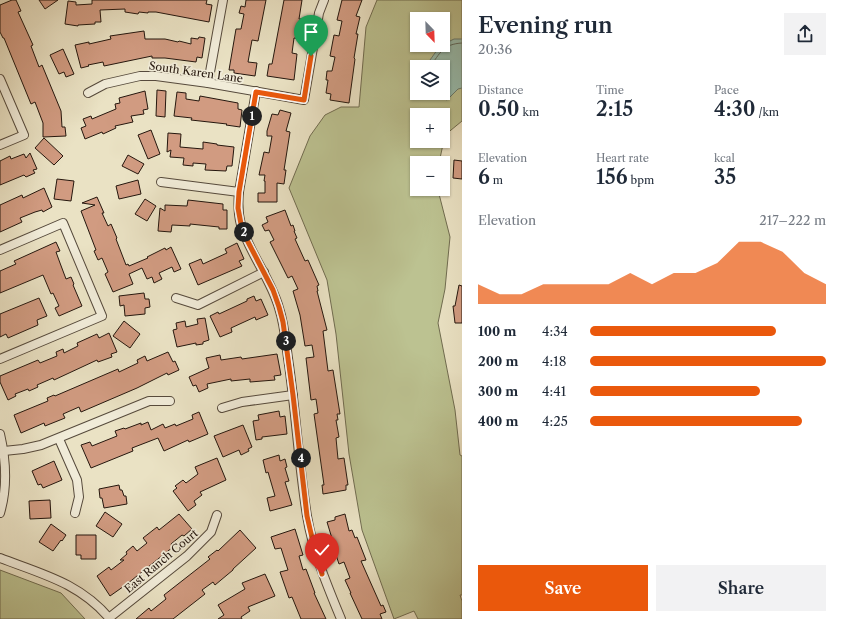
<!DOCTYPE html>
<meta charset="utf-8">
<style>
body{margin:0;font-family:"Libre Caslon Text",serif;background:#f2f2f3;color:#1f2937;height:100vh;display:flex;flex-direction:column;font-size:15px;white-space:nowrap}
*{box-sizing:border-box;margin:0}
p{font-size:13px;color:#747a83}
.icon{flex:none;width:22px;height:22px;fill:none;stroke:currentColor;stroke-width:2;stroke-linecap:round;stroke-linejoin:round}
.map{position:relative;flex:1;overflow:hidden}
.panel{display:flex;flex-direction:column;background:#fff;width:380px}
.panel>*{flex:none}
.needle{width:26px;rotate:157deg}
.controls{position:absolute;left:410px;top:12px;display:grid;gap:8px}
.controls a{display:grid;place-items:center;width:40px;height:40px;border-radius:0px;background:#fff;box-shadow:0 1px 3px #0004;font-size:20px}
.pin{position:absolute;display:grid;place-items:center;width:34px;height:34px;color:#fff;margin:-41px -17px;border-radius:50% 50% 50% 0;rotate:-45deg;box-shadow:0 0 4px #0007}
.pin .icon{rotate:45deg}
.km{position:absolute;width:20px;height:20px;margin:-10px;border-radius:50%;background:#222;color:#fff;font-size:11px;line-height:20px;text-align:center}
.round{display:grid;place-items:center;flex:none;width:42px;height:42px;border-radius:0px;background:#f2f2f3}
.head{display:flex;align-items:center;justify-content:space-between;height:68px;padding:0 16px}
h1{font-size:22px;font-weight:600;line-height:30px}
.stats{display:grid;grid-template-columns:repeat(3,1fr);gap:6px;height:68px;padding:4px 16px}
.stats div{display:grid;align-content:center}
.stats b{font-size:20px;font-weight:600}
.stats small{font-size:11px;font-weight:400}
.stats p{font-size:11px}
.chart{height:112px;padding:8px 16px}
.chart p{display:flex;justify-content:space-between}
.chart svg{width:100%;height:72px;margin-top:4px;fill:#ea580c;opacity:.7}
.button{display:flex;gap:8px;margin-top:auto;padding:8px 16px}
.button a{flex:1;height:46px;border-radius:0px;background:#ea580c;color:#fff;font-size:16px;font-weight:600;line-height:46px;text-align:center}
.button a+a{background:#f2f2f3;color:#1f2937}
ul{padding:0 16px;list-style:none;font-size:13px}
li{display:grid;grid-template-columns:64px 48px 1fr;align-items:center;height:30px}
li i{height:10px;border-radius:5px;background:#ea580c}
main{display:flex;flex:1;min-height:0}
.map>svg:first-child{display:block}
.green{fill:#bcc291;stroke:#706c50;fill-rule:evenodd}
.water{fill:#98beb0;stroke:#6a7b6f}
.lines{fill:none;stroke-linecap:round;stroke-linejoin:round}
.shore{stroke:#5e6a5f;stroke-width:1}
.building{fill:#d19b81;stroke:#25170e}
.minor-casing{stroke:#564a3c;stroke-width:10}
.minor{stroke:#f1ecd9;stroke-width:8}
.route-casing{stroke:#fff;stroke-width:8}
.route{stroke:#ea580c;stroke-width:5}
.labels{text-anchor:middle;stroke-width:3.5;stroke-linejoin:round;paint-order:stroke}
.street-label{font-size:11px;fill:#25170e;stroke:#f1ecd9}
</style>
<main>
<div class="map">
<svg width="462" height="619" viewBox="0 0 462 619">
<rect width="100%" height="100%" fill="#eae2c4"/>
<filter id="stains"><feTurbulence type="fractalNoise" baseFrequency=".005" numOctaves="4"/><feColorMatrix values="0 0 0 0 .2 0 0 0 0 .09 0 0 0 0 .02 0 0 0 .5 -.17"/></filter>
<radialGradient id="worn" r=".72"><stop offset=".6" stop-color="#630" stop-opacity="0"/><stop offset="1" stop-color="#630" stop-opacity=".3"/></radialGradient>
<g class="green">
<path d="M377,0H462V121L445,135L439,163H417V189H439V194L450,237L445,289L438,323L455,410L460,455L462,456V595H460L462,601V619H418L414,611L394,619L362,530L349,454L336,334L327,280L289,188L310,136L325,115L341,107H359L366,27ZM417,19H443V45H417ZM417,67H443V93H417ZM417,115H443V141H417Z"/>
<polygon points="0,570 61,593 85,619 0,619"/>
</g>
<polygon class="water" points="454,39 462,39 462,88 458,89 447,100 432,93 443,93 443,67 425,67 440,46"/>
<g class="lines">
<path class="shore" d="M430,67C440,53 443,44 462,43"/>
</g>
<g class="building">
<polygon points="12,0 16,0 21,11 18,12 33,45 31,46 39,67 42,65 61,111 62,127 65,127 66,136 43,137 43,123 35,102 31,104 4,38 3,38 0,32 0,5"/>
<polygon points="39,0 58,0 45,9"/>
<polygon points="92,0 207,0 206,4 212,5 209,22 156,12 148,12 148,13 139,12 138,14 125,12 125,9 100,10 101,22 95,22 95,24 78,25 78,26 65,24 68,1 76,2 76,5 92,4"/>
<polygon points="246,0 266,0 258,41 252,40 248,62 257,63 255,76 234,73 234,70 229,70 236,29 241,29 244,14 239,13 241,6 245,7"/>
<polygon points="284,0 302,0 299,19 303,19 301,31 300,39 294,38 292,53 297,54 294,80 267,76 269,64 272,64"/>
<polygon points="342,0 362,0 356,16 360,17 356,34 358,34 354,58 355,59 349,103 330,100 331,94 326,93 328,80 326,80 327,71 332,71 335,57 330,56 334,35 339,36 342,21 337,20"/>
<polygon points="144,31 145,39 165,39 178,42 179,41 191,44 191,38 198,39 199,37 205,38 202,58 197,57 196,62 165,58 152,58 152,56 104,66 103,62 88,65 89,66 81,68 75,45 89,42 89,44 111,39 110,36"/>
<polygon points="63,49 74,74 66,77 64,72 59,74 50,55"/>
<polygon points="157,90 166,91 165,117 156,116"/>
<polygon points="145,91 148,109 143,110 144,114 131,116 133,122 115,126 116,128 103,134 102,132 85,139 81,128 86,126 83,119 91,116 92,119 116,109 115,104 120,103 119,98"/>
<polygon points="177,92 186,93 186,99 199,101 200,96 238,103 238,109 242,110 240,127 226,125 227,124 191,120 192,118 174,116"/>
<polygon points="280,110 291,113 286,131 290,132 284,170 286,170 284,184 277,183 277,202 258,202 258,193 265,193 265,181 264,181 265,175 259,175 264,152 269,153 272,136 267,136 267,131 272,114 278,115"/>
<polygon points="151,130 160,154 148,159 138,135"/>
<polygon points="168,133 181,134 180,147 203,149 203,142 217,144 217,145 234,147 232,166 227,166 226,171 205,170 206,164 193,163 193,166 183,165 184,158 170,157 171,150 167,152"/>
<polygon points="44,138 63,156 54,165 35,148"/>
<polygon points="30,153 37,169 33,170 35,173 26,177 24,175 0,185 0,161 10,156 11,159 24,154 26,158"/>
<polygon points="128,155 144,164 138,174 122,166"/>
<polygon points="454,160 462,161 462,179 453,178"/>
<polygon points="57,179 74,181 71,201 54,199"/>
<polygon points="138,180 141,194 119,199 116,186"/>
<polygon points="44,188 52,207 43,212 42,210 35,212 20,218 22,222 0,232 0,205 22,195 23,198"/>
<polygon points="97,197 104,213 102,213 108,226 111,224 117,238 116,239 126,265 128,264 129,266 148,258 147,257 165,248 166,250 171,247 181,269 174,272 172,267 159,273 162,279 154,283 152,277 147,279 142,268 129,274 133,284 113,292 105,274 108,272 102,258 98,260 94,251 96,250 81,211 95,205 82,203"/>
<polygon points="145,199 156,206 147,221 135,214"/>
<polygon points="188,200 223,204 223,210 227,210 227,229 219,229 219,227 190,224 190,226 172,225 171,232 158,231 160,208 165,211 165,205 187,206"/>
<polygon points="285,210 291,226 293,225 295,231 294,231 297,238 295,239 305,261 308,260 319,285 317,286 318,291 317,291 327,330 323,331 328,371 333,370 340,414 337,414 338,420 336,420 339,437 336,438 338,459 344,458 348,485 346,485 346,490 323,494 322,485 324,485 314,414 318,413 316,399 311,400 306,358 314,357 312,345 305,346 300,315 293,291 298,289 292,276 288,278 270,242 274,240 269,230 265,231 262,225 268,222 266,217"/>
<polygon points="56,242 60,251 56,252 60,263 66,279 71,277 74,284 73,285 82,306 59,316 55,308 59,306 53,293 51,294 43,275 0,293 0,271 16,264 14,261"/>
<polygon points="237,243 244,259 239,261 242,266 198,285 189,264 201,259 203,264 227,253 225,249"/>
<polygon points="459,285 462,286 462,323 455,323 453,306 455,306"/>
<polygon points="144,293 145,299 149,299 150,307 145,308 145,314 125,316 124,305 120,306 119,296"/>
<polygon points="254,296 256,301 261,299 268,315 256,320 255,317 231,328 232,332 220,337 210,316 218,312 219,314 247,301 247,299"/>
<polygon points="39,298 47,316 37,320 38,325 8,338 6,334 0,337 0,314"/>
<polygon points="205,318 209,340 203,342 203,344 196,345 196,343 177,347 173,330 177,329 176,323 185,321 186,327 198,324 197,319"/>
<polygon points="124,321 140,334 130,348 113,336"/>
<polygon points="109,333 117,352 111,354 112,357 98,362 97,360 54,380 53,378 37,385 38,387 29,391 28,389 15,394 16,396 8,400 0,382 0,376 38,360 40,363 57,356 56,352 63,349 64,353 78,346 77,343 97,334 99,338"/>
<polygon points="168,352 173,362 175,361 179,370 168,375 167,373 137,388 81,412 79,407 63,414 65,418 45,426 44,423 21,433 14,415 48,401 47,398 54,395 55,396 118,369 119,372 138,363 137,360 145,356 147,361"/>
<polygon points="277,354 281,375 274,376 275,380 250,382 250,379 231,381 231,379 207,384 208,388 199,392 196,385 193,386 189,377 209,368 206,358 220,355 221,360 241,357 242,359"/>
<polygon points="279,411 280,417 285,416 287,434 262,437 262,439 256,440 253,421 259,420 258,415"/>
<polygon points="199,412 208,434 189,442 188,440 164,451 158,438 132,448 133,451 91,468 81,445 90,442 92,446 117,436 115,431 124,428 125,429 141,423 141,425 148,422 151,430 163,424 165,428 175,424 176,426 193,419 192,415"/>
<polygon points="243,425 252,447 248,449 249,451 241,455 239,450 223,457 214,436"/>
<polygon points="279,455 280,461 285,459 287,467 285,468 289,481 285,482 292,505 270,511 267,498 275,496 268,472 266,473 263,460"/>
<polygon points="217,458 226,480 200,492 202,495 194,501 196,505 188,511 173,491 177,488 175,486 183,480 186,483 198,474 195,467"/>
<polygon points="54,461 62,480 43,488 41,484 38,485 32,471"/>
<polygon points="119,485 120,490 122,490 124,496 126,496 127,504 104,508 102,498 100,498 99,489"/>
<polygon points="50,500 51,518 30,519 29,501"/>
<polygon points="105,512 122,524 113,537 96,526"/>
<polygon points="179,514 192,529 184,536 182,535 171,544 173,547 127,584 110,596 97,576 109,567 111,570 124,560 120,560 127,554 126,552 133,546 137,551 147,543 143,538 157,527 159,530"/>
<polygon points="345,514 349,531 352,530 355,538 357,537 366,560 361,561 381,606 383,605 386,612 380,614 382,619 362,619 350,593 351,593 345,580 350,578 344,562 339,564 336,555 337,555 327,522 335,520 335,517"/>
<polygon points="51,524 66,535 62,541 61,540 53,551 39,542"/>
<polygon points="295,529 303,555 299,556 303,570 306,569 315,593 314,593 326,619 301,619 292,597 289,598 280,572 288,570 281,548 275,549 271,537"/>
<polygon points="240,530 256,548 233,569 233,570 215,585 213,582 202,590 205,594 173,619 136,619 149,608 151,611 166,599 164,595 210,559 208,557 217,550 218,551"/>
<polygon points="76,535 96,535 96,559 81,559 81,555 76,555"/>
<polygon points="265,574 275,596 248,607 250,611 241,617 242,619 218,619 224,615 218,605 245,589 242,583"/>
</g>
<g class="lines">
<g class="minor-casing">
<g id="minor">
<polyline points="0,79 24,135 0,145"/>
<polyline points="208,83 223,0"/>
<path d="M256,91L239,192C238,203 238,214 241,225C250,254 271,279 279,308C285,326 286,346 289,365C296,415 299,466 307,516C313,552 327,585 341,619"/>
<polyline points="88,93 105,84 140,76 156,76 208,83 304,100 319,13 324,0"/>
<polyline points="161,182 239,192"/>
<polyline points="0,250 63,223 102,316 0,359"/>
<polyline points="176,298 198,305 264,272"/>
<polyline points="222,408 242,402 293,395"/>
<path d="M0,434C6,460 8,486 0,513"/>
<polyline points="59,439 77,480 79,497 75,513"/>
<polyline points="4,451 23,449 41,445 149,401 170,401"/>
<path d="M0,558C42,574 80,583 110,619"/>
<polyline points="109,618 187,556 211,532 217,515"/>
</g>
</g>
<use href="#minor" class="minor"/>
</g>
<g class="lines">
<g class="route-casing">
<polyline id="route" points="311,56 304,100 256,92 239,192 238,208 241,224 247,240 273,290 279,307 283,322 293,395 307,516 313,542 322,574"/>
</g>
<use href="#route" class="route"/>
</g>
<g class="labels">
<g class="street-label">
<text transform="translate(196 72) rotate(8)" y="4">South Karen Lane</text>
<text transform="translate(161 561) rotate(-40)" y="4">East Ranch Court</text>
</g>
</g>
<rect width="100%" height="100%" filter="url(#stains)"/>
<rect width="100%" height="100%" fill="url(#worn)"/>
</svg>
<div class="controls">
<a><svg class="needle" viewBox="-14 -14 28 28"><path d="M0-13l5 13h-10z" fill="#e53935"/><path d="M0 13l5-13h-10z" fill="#747a83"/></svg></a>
<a><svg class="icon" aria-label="layers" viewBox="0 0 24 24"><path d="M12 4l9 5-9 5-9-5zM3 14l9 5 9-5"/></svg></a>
<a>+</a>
<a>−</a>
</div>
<div class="pin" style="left:311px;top:56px;background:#1e9e55"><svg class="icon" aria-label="arrive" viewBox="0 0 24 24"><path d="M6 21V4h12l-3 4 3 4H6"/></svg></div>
<div class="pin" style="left:322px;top:574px;background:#d93025"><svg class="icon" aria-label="check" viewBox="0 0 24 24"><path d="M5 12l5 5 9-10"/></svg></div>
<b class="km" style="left:252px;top:116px">1</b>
<b class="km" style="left:244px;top:232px">2</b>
<b class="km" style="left:286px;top:341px">3</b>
<b class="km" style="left:301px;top:458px">4</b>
</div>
<section class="panel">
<div class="head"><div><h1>Evening run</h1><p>20:36</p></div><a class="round"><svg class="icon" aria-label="share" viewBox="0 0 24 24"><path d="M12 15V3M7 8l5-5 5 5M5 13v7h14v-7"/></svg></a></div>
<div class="stats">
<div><p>Distance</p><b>0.50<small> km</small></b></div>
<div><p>Time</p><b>2:15</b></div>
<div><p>Pace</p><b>4:30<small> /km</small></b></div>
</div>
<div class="stats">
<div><p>Elevation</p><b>6<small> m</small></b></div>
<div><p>Heart rate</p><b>156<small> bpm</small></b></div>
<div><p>kcal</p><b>35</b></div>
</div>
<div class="chart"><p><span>Elevation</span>217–222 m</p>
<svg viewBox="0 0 160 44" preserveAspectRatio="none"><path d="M0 44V32L10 38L20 38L30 32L40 32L50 32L60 32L70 25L80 32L90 25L100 25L110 19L120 6L130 6L140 12L150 25L160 32V44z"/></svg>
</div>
<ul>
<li><b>100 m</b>4:34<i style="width:79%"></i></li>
<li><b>200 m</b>4:18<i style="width:100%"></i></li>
<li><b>300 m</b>4:41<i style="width:72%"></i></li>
<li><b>400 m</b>4:25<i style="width:90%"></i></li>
</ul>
<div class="button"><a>Save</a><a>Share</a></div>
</section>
</main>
